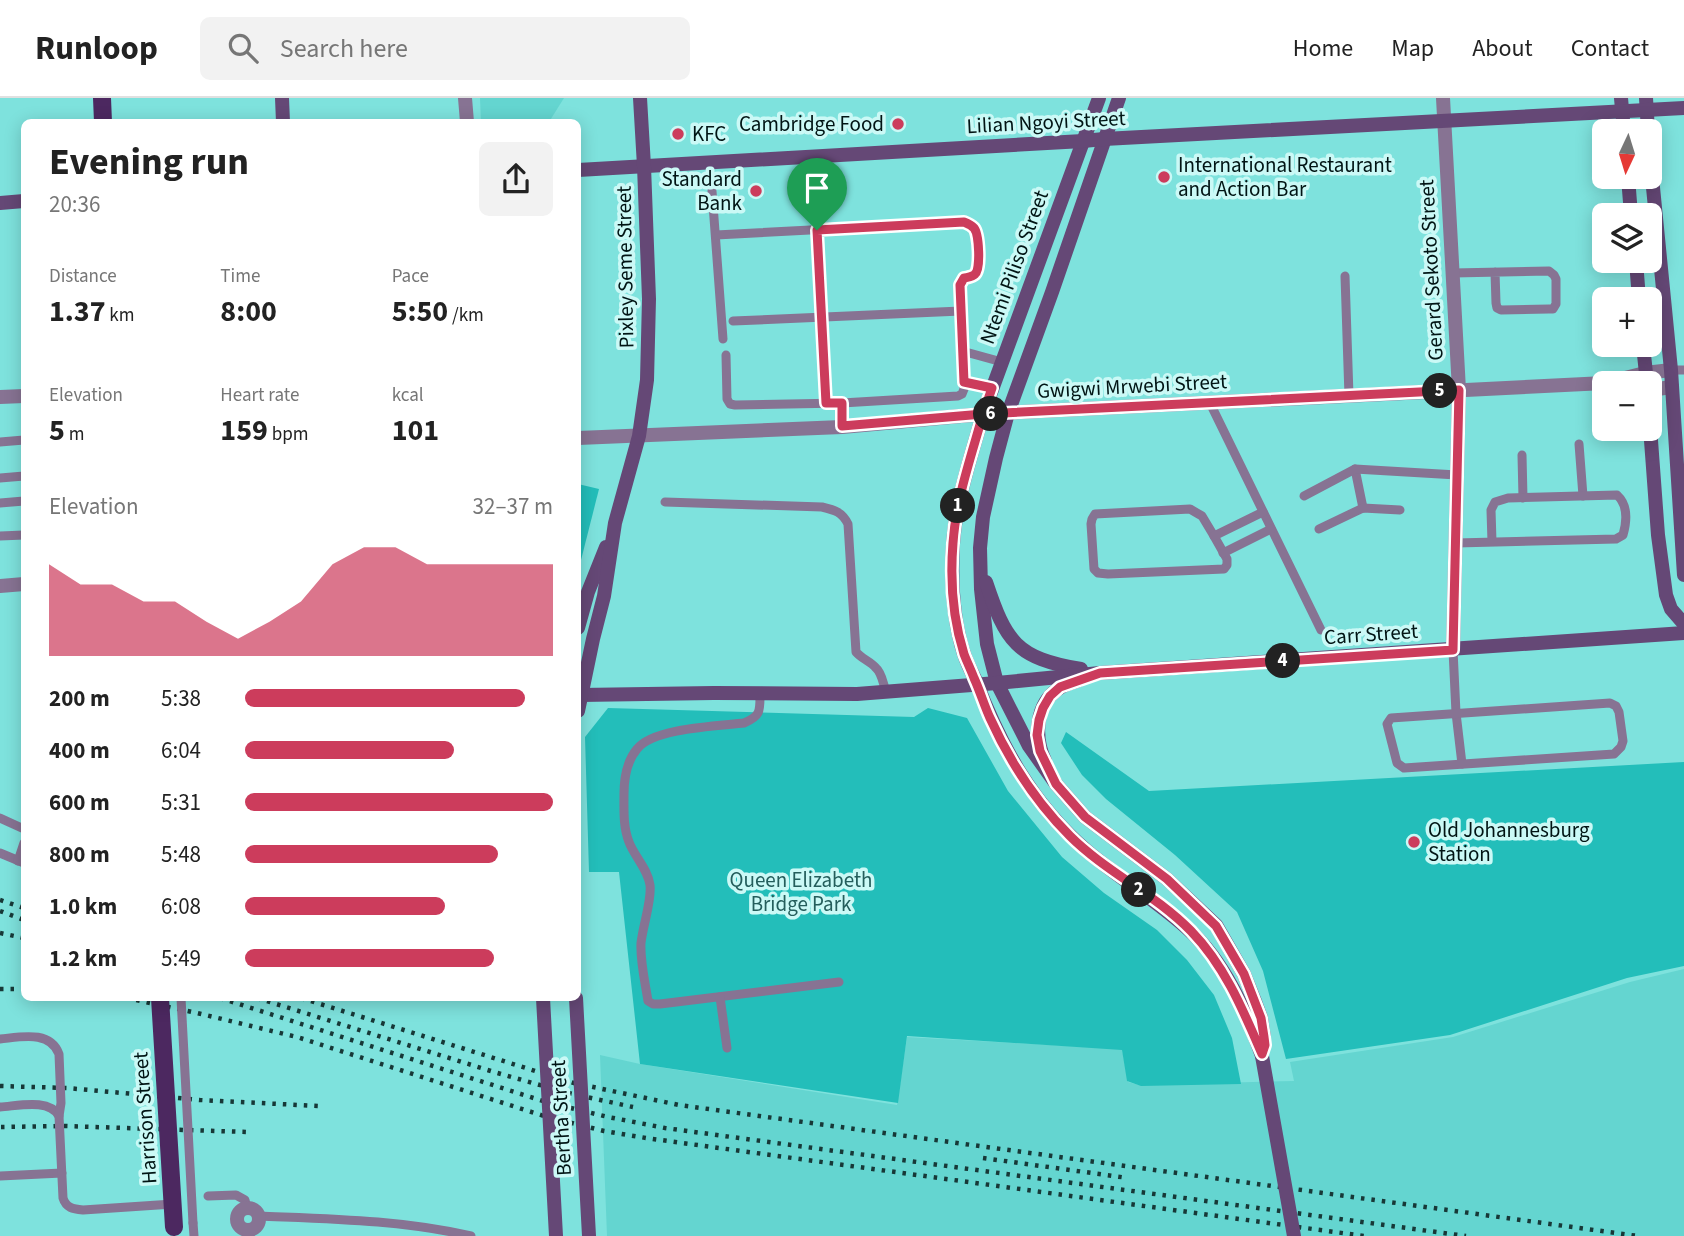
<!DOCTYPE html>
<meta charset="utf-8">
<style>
body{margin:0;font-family:"Source Sans 3",sans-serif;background:#f2f2f2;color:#222;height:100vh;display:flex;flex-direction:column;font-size:26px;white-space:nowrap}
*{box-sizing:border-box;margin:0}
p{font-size:23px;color:#767676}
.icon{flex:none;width:38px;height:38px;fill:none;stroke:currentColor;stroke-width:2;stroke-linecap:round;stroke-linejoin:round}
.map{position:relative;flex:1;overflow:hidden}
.drawer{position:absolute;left:21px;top:21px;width:560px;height:882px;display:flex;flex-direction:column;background:#fff;border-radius:10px;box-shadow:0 4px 18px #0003}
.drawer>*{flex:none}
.needle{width:46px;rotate:184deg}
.tools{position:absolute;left:1592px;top:21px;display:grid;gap:14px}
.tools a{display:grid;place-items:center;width:70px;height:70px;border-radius:10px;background:#fff;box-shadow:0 4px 18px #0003;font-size:35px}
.pin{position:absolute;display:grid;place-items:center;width:60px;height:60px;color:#fff;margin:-72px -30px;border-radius:50% 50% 50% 0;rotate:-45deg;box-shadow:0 0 7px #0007}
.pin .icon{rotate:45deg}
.km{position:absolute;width:35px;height:35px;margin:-18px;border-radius:50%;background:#222;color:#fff;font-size:19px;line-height:35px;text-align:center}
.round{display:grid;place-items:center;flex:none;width:74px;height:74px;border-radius:10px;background:#f2f2f2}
.headline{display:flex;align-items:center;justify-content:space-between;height:119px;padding:0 28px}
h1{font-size:38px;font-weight:700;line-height:52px}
.figures{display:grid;grid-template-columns:repeat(3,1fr);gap:10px;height:119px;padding:7px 28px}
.figures div{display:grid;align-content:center}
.figures b{font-size:30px;font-weight:700}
.figures small{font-size:19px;font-weight:400}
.figures p{font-size:19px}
.chart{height:196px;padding:14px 28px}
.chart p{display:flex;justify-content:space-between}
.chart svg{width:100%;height:126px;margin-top:7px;fill:#cc3c5c;opacity:.7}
ul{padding:0 28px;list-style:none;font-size:23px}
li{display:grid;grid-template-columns:112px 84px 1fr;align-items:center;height:52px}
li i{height:18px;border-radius:9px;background:#cc3c5c}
header{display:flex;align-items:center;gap:42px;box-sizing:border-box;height:98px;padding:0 35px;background:#fff;border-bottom:2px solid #e0e0e0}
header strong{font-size:33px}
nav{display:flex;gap:38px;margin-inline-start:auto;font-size:24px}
.search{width:490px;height:63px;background:#f2f2f2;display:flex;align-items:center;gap:18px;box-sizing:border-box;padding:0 24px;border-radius:10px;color:#767676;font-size:26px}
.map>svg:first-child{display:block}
.built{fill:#64d5d0}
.green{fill:#23beba}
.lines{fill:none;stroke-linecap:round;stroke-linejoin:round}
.lane{stroke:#877393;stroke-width:9}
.street{stroke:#877393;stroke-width:14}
.secondary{stroke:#654876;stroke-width:14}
.primary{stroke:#4c2860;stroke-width:18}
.rail{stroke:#173837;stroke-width:4.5;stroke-dasharray:3.5 7;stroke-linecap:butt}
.lane-bridge{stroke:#877393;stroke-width:9}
.secondary-bridge{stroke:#654876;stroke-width:14}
.primary-bridge{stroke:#4c2860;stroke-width:18}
.route-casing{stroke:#fff;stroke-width:14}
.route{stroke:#cc3c5c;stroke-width:9}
.poi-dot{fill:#cc3c5c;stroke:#cbf9f6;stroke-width:2.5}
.labels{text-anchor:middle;stroke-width:7;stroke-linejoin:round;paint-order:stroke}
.street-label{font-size:21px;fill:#011414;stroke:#cbf9f6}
.poi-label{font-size:21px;fill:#011414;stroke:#cbf9f6;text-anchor:start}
.park-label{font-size:21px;fill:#245e5c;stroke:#cbf9f6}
</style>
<header>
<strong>Runloop</strong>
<div class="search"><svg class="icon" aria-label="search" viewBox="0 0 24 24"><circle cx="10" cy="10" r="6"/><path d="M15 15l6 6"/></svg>Search here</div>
<nav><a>Home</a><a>Map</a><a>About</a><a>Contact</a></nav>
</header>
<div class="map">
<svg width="1684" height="1138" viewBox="0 0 1684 1138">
<rect width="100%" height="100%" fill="#7ee2dd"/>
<g class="built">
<polygon points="480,0 564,0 549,24 481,24"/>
<polygon points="1684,871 1684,1138 607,1138 600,957 640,966 897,1007 907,939 1122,951 1128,984 1139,987 1294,983 1290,964 1453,939 1630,884"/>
</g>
<g class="green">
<polygon points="578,386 599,391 578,474"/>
<polygon points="608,610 914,619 928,610 967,620 1008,693 1062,759 1104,795 1157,832 1187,862 1214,897 1232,940 1241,986 1141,988 1127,983 1122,952 907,938 898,1005 640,966 619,774 589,774 585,639"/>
<polygon points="1066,634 1149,693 1684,664 1684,868 1627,880 1450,937 1286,961 1263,873 1237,814 1175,757 1106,701 1082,677 1061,645"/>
</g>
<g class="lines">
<g class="lane">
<polyline points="712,93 723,241"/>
<polyline points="817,132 826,305"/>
<path d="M716,137L964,124C969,126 972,127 975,131C981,139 979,165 977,175L964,180L960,187L964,291L962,296L958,298L842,305L735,307L730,306L727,301L726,257"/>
<polyline points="1453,175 1549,173 1554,177 1556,181 1556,206 1553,211 1549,211 1501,212 1497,210 1496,205 1495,174"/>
<polyline points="1345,178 1349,298"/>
<polyline points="733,223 961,213"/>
<polyline points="962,253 1002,264"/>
<polyline points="1671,272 1684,272"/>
<polyline points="964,284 992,290"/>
<polyline points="842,305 842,329"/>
<polyline points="1210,305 1321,532"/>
<polyline points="0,344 24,342"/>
<polyline points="1579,346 1583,398"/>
<polyline points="1522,357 1523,400"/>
<polyline points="1355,371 1363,410"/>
<polyline points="0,380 24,378"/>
<polyline points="1304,398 1355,371 1457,377"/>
<path d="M665,404L822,409C835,412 842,414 848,426L856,554C862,561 870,563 876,570C882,575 883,586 886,593"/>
<polyline points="0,405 24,403"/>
<polygon points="1190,411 1202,418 1214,438 1227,461 1227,467 1224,471 1108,476 1098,475 1094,471 1091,426 1092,421 1095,416"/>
<polyline points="1319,431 1363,410 1400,412"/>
<polyline points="0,438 24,437"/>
<polyline points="1214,438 1263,414"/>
<path d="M1456,445L1616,441L1623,437C1627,423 1628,407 1617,397L1508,400L1495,404L1491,412L1492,444"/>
<polyline points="1223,455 1271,431"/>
<polyline points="1453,552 1456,615 1462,666"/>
<path d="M760,595C760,613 761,618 744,625C718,628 653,630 637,651C627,663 624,681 624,696C624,712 623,729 629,744C634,758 648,771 650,787C652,802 643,827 641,845C640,863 645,884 648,903L653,906H660L839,884"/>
<polygon points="1610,605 1616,608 1619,614 1623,643 1621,649 1614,656 1404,670 1397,665 1387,626 1391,620"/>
<polyline points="0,720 24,731"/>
<polyline points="0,755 24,765"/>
<polyline points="18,763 24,745"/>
<polyline points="720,899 727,950"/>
<path d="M0,1009C18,1008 49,1000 59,1018"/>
<polyline points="0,1078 62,1075"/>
<polyline points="208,1098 236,1097 245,1102 247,1110"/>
<path d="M259,1118C331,1121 401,1122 471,1138"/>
<polyline points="193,1125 194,1138"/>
</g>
<g class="street">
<polyline points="465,0 467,24"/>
<polyline points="1443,0 1459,292 1453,552"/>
<polyline points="1650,292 1672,289"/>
<polyline points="0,299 24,298"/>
<polyline points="578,340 842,329 983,316 1605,285 1645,275 1671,272"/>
<polyline points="0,488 24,486"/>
<circle cx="248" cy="1121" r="11"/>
</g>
<g class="secondary">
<polyline points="282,0 283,24"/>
<path d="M1099,0L983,316C971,359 956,402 953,446C951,482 953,522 964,556C967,565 971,573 975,581C1001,648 1031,705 1087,753C1119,780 1156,802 1188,831C1224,863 1246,913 1262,958"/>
<polyline points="1119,0 1052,194 1008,315 996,360 983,419 980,450 981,491 987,546 997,585 1029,648 1056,686 1085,719 1167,781 1216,827 1244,876 1254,901 1261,920 1264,939 1263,951"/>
<polyline points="1621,0 1624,33"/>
<polyline points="1646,0 1648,33"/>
<polyline points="1650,59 1671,272 1684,477"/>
<polyline points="578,72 1083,43 1104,41 1684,10"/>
<polyline points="1628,79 1631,117"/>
<polyline points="0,105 24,103"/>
<polyline points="1636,163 1639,201"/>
<polyline points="1643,247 1647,285"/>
<polyline points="1650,329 1658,437 1666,497 1671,511 1684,526"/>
<path d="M986,484C1006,544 1016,560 1081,571"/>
<polyline points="578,530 588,494 606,449"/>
<polyline points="580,597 714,595 857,596 997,585 1100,575 1684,535"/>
<polyline points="578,613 593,541 604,498 615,425 639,338 647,282 649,201 644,68 640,0"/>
<path d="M1045,663C1034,639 1035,607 1058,591C1064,586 1072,585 1079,582"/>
</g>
<polyline class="primary" points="102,0 103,24"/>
<g class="rail">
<polyline points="0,802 24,810"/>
<polyline points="0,813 24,822"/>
<polyline points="0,835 24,840"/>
<polyline points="0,891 24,891"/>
<polyline points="126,900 197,915 297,939 544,1018 604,1033 646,1040 1364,1138"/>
<polyline points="220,900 546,1004 608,1019 665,1030 1466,1138"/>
<polyline points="257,900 494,974 568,995 633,1009"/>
<polyline points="301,900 574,985 679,1007 1638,1138"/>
<polyline points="0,988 67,990 200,1002 319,1008"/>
<polyline points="1,1029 64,1028 248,1034"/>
<polyline points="983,1060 1128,1080"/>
</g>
<g class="lane-bridge">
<polyline points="181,900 193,1125"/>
<path d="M0,941C21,939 50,932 59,956L61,1005L59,1018L63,1100C66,1110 73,1111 83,1112L173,1106"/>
</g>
<g class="secondary-bridge">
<polyline points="543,900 556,1138"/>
<polyline points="576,900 589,1138"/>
<polyline points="1262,958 1294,1138"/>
</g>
<polyline class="primary-bridge" points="160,900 174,1129"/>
</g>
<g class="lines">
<g class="route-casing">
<path id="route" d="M817,132L826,305H842V328L983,316C971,359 956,401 953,445C950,482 953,521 964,556C967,564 971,572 974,580C980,593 984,607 990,620C1009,662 1037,705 1070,738C1106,774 1155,796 1191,833C1225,868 1243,912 1262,956L1265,947L1264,939L1261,920L1244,876L1216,828L1167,781L1085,719L1056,686L1040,653L1037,637L1039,622L1043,610L1050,598L1060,589L1100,575L1453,552L1459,292L983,316L992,290L964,284L960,187L964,180C966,180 974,178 975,176C981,171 979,136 974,130C971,127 969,126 964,124L817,132"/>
</g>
<use href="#route" class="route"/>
</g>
<g class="poi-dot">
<circle cx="898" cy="26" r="7"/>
<circle cx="678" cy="36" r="7"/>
<circle cx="1164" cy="79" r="7"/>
<circle cx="756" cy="93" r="7"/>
<circle cx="1414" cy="744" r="7"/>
</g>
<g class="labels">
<g class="street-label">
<text transform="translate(1046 24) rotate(-3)" y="7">Lilian Ngoyi Street</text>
<text transform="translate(625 169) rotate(-91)" y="7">Pixley Seme Street</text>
<text transform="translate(1014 169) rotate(-70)" y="7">Ntemi Piliso Street</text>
<text transform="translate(1431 172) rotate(-93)" y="7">Gerard Sekoto Street</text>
<text transform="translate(1132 288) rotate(-3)" y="7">Gwigwi Mrwebi Street</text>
<text transform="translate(1371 536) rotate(-4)" y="7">Carr Street</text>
<text transform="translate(145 1020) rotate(-94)" y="7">Harrison Street</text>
<text transform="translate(561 1020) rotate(-93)" y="7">Bertha Street</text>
</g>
<g class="poi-label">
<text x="884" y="33" text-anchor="end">Cambridge Food</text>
<text x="692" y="43">KFC</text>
<text x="1178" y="74">International Restaurant<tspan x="1178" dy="24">and Action Bar</tspan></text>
<text x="742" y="88" text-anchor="end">Standard<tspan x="742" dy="24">Bank</tspan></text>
<text x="1428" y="739">Old Johannesburg<tspan x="1428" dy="24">Station</tspan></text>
</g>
<g class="park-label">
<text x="801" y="789">Queen Elizabeth<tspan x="801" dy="24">Bridge Park</tspan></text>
</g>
</g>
</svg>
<div class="tools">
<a><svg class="needle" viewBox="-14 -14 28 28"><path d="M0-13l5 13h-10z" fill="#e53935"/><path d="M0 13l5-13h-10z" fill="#767676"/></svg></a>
<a><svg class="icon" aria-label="layers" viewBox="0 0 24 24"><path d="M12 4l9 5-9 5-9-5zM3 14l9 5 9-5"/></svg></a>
<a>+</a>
<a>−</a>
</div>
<div class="pin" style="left:817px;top:132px;background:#1e9e55"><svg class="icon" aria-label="arrive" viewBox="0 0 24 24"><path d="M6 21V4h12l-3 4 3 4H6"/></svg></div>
<b class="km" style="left:958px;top:408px">1</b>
<b class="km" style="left:1139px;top:792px">2</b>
<b class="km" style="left:1283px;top:563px">4</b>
<b class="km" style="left:1440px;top:293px">5</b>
<b class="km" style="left:991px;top:316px">6</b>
<section class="drawer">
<div class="headline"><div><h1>Evening run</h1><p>20:36</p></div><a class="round"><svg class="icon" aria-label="share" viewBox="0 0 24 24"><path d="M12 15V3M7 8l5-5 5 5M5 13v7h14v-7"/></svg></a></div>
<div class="figures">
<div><p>Distance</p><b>1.37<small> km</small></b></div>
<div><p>Time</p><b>8:00</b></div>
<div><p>Pace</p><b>5:50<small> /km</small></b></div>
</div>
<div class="figures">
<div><p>Elevation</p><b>5<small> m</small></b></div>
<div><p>Heart rate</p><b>159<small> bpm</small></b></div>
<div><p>kcal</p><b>101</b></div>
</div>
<div class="chart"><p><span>Elevation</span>32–37 m</p>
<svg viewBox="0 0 160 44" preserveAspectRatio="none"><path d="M0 44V12L10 19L20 19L30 25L40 25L50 32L60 38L70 32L80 25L90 12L100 6L110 6L120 12L130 12L140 12L150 12L160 12V44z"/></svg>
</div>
<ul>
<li><b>200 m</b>5:38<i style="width:91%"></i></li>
<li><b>400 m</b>6:04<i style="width:68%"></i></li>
<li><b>600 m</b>5:31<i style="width:100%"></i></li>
<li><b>800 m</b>5:48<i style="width:82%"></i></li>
<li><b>1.0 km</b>6:08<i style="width:65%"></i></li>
<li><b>1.2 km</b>5:49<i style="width:81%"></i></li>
</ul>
</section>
</div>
